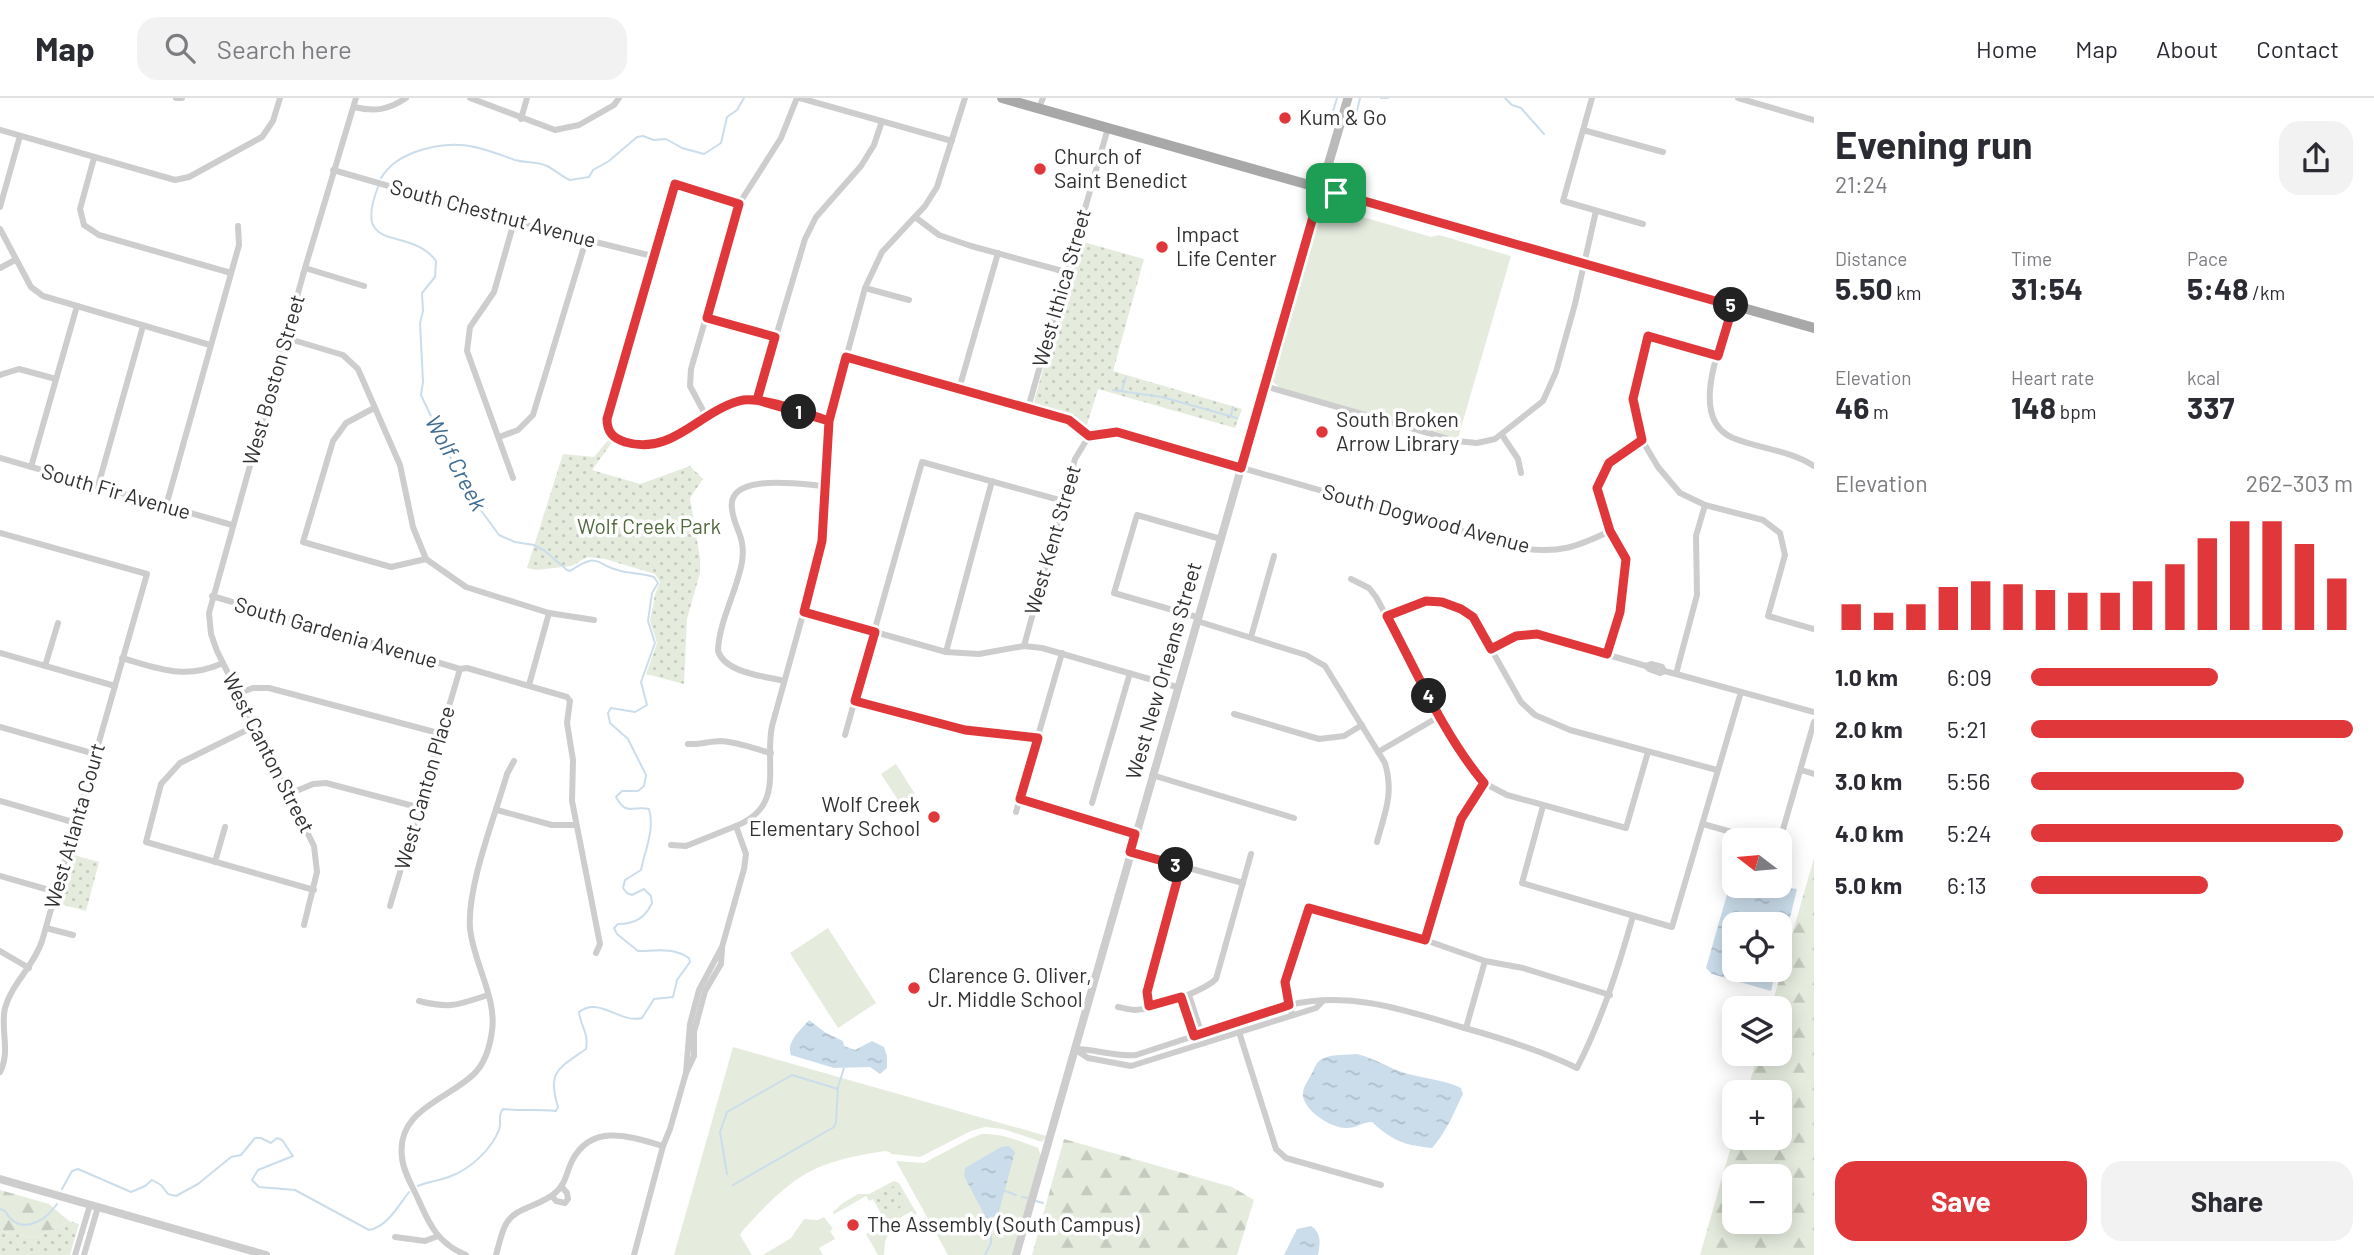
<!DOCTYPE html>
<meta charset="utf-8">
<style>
body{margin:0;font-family:Barlow,sans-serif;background:#f2f2f3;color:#2b2b33;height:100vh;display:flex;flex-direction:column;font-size:26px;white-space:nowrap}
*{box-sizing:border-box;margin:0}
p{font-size:23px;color:#7c7c81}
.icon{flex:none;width:38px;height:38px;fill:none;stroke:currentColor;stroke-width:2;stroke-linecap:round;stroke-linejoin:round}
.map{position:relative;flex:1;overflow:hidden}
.drawer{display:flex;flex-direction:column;background:#fff;width:560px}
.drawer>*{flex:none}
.needle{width:46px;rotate:286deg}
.buttons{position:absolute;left:1722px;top:730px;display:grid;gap:14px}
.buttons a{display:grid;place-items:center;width:70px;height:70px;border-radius:14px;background:#fff;box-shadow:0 4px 18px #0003;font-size:35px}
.pin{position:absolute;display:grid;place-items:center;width:60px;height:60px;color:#fff;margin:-30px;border-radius:14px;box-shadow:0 4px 10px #0006}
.km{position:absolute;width:35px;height:35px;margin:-18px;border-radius:50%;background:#222;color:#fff;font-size:19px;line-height:35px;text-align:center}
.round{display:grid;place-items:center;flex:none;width:74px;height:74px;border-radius:21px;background:#f2f2f3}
.head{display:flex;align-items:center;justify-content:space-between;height:119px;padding:0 21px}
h1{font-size:38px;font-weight:700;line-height:52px}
.figures{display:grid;grid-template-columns:repeat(3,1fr);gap:10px;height:119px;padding:7px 21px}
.figures div{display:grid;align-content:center}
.figures b{font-size:30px;font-weight:700}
.figures small{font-size:19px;font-weight:400}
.figures p{font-size:19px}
.chart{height:196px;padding:14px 21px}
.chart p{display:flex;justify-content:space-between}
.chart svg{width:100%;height:126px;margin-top:7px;stroke:#e0383a;stroke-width:6}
.cta{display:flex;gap:14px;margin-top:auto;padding:14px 21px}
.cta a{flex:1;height:80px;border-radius:21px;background:#e0383a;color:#fff;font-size:28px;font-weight:700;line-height:80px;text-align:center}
.cta a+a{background:#f2f2f3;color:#2b2b33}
ul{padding:0 21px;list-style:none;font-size:23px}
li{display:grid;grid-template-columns:112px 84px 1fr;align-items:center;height:52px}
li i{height:18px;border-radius:9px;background:#e0383a}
header{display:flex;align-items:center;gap:42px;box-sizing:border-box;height:98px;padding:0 35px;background:#fff;border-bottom:2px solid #e1e1e2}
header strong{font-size:33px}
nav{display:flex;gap:38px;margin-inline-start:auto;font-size:24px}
.search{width:490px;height:63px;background:#f2f2f3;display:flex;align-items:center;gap:18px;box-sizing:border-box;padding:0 24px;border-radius:21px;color:#7c7c81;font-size:26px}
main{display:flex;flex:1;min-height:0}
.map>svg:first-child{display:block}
.grass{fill:#e5ecde}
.forest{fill:url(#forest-firs);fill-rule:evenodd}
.park{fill:url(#park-dots)}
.water{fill:url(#water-ripples)}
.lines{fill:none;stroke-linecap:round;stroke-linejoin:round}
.stream{stroke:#cbddeb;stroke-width:2}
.minor{stroke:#cdcdcd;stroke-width:6}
.tertiary{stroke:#cdcdcd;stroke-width:8}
.secondary{stroke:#bababa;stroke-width:9}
.primary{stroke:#a8a8a8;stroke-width:10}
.route-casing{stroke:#fff;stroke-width:14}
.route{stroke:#e0383a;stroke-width:9}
.poi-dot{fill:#e0383a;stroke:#fff;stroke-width:2.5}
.labels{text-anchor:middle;stroke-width:7;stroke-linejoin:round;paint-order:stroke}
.poi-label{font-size:21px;fill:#303030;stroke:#fff;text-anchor:start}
.street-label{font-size:21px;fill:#303030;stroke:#fff}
.park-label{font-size:21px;fill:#506a3e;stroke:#fff}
.water-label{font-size:23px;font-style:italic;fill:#3f6c90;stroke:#fff}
</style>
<header>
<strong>Map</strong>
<div class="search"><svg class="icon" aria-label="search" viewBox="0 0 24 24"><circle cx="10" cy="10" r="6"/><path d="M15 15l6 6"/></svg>Search here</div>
<nav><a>Home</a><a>Map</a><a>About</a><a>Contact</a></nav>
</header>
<main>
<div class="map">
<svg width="1814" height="1157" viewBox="0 0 1814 1157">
<defs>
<pattern id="forest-firs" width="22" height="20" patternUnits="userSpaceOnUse" patternTransform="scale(1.75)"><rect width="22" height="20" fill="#e5ecde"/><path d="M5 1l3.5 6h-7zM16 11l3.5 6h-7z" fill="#c5cbbf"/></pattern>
<pattern id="park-dots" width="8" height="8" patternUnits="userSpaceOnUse" patternTransform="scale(1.75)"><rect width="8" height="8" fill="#e5ecde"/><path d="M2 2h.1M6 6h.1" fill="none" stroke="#c5cbbf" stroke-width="1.8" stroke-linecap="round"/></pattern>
<pattern id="water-ripples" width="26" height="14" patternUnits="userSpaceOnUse" patternTransform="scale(1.75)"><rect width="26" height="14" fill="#cbddeb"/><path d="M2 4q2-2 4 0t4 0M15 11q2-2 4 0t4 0" fill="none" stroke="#afbeca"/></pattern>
</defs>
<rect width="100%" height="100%" fill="#fff"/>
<g class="grass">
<polygon points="1323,105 1335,106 1339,112 1431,139 1439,137 1511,158 1458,340 1280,290 1272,283"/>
<polygon points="896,666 920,704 906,714 881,676"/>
<polygon points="828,830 876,905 838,930 790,855"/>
<path d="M733,949L1036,1035L1047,1038L1042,1044L1003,1031L985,1029L971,1033L920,1059L891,1056L890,1054L885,1053C812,1064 794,1077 744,1131L740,1137L752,1157H674Z"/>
<path d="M982,1036C1001,1035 1020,1043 1038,1050L1041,1058L1012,1157H948L896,1063L924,1065L971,1040Z"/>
<polygon points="894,1083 899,1085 917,1116 914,1117 912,1113 889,1126 891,1131 885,1143 884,1157 878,1157 866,1136 872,1133 871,1130 881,1124 878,1119 882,1116 873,1101 869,1103 866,1098 834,1116 833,1114 843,1105 858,1096 869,1096"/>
<polygon points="824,1119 833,1131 830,1133 835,1141 819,1150 823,1157 763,1157 791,1140 804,1121 818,1122"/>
</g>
<g class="forest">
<path d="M1814,760V1157H1700L1734,1038V1040H1780V994H1747L1758,956H1780V910H1771ZM1734,1078H1780V1124H1734Z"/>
<polygon points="1064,1041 1232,1089 1254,1102 1237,1157 1032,1157"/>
<polygon points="0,1092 49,1106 69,1123 34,1140 0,1133"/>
</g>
<g class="park">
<polygon points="1080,143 1144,161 1113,273 1242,311 1235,330 1098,291 1086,330 1068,318 1036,308 1034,303"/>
<polygon points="610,340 613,343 592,372 640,386 690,368 703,381 690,400 700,460 700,475 687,521 684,586 646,576 657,545 650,523 655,496 660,484 655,476 605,461 587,459 572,468 536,472 527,470 563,356 594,359"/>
<polygon points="74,757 99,764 86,813 60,806"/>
<polygon points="896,1087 906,1106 883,1120 873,1100"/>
<polygon points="69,1123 79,1126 70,1157 0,1157 0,1133 34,1140"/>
</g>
<g class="water">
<polygon points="1732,779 1734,780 1734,788 1776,788 1797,791 1780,860 1780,826 1734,826 1734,872 1776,872 1771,893 1712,876 1706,870"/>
<path d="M809,922L826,935L843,943L844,948L855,952L872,943L884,949L887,958V970L880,976L870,969L834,970L791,957C786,943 801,932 809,922Z"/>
<path d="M1357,956C1377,961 1388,970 1405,975C1424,981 1443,981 1461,990L1463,996C1454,1014 1446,1035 1432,1050C1403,1047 1393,1043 1372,1024C1362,1024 1355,1031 1345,1030C1330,1029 1305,1013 1303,998C1302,990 1308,983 1311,977C1315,970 1316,963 1324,960C1334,956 1347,957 1357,956Z"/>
<polygon points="1009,1048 1015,1054 998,1117 987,1122 964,1078 965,1070 1001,1049"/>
<path d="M1311,1128C1322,1135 1320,1146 1318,1157H1284L1297,1131Z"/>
</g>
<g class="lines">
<g class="stream">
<polyline points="1381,0 1388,0"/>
<polyline points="1505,0 1512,7 1521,10 1544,36"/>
<polyline points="1356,17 1360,0"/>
<polyline points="1331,20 1337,0"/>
<path d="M381,80C390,66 400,60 415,54C456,40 476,48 515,62C525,65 536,63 547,68C555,72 561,78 570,82L589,79L593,72L609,63L637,39L643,38L654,42L666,41L682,50L704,56L721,45L727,19L737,12L744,0"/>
<path d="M378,89C351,158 411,127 436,163L435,179L422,195L423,213L420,225L423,284L421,297L453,365L454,374L472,406L480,411L499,437L515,444L534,447L545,453L567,472L570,473C602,452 594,468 621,473C633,476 643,475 654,479L658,485L652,495L648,523L655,545L641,584L647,607L635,614L611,610L608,615L610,625L628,641L646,677L644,688L638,693H622L616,699C627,719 632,707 649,711C655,731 645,752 641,772L625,782L623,790L627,795L632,797L644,791L651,798L652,805C645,820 635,826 618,826L614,830L617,836L638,853C655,853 673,849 689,860L690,864L677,882L673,899L654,901L642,920C620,926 600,898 579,914C581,930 589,934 586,951C558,971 547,973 558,1009L556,1013C538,1011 520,1013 503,1011C497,1018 502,1025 499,1032C491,1052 470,1071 451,1078C440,1083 429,1083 418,1088"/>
<polyline points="1113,292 1162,299 1237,320"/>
<polyline points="1122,292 1126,279"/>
<polyline points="1231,317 1233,309"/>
<polyline points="727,1076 720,1034 727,1014 792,977 838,991"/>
<polyline points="733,1087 834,1029 836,1024 838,989 844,970"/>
<path d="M62,1091L72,1073L78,1071L131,1094L145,1088L152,1082L161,1087L168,1096L176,1098L198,1086L231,1059L241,1057L255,1040H261L271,1045L277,1040L282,1042L293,1058L258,1072L252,1082L259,1089L295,1092L369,1132C387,1129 399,1107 409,1094"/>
<polyline points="1005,1093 1016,1097"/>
<polyline points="1022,1099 1027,1100"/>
<polyline points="1036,1103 1043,1105"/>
<path d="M0,1111L5,1113C19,1138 44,1125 57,1106"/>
<polyline points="985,1157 991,1145 991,1121"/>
</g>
<g class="minor">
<polyline points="176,0 182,0"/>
<polyline points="470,0 555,32 579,27 614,7 619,0"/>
<polyline points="800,0 952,43"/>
<polyline points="1592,0 1563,103 1643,126"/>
<polyline points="1738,0 1814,22"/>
<path d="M354,9C375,14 388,12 406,0"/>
<polyline points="1039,10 1043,0"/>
<polyline points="521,21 527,0"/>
<polyline points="0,32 175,82 189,79 262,39 273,23 280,0"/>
<polyline points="1583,32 1663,54"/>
<polyline points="94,60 80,111 84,127 99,137 231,175"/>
<polyline points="333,72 514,124 652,158"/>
<path d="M739,106L675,86L607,321L609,334C615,340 620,342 628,345C672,357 700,312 740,303C762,297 806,316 829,323"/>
<polyline points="0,109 20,38"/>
<polyline points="915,119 939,137 971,148 1066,174"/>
<polyline points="0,131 31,189 43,198 210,247"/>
<polyline points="0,170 15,162"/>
<polyline points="305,170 364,188"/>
<polyline points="865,190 909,202"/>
<path d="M1733,207C1723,243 1686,320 1733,340C1760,351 1789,352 1814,368"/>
<polyline points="707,220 775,239"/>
<polyline points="286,240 343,257 358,271 400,367 413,429 426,461 466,489 549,515 594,522"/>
<polyline points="1718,258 1648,238 1633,301 1642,342 1658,369 1680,395 1705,407 1763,422 1780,435 1785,457 1768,518 1814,531"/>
<path d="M846,259L1069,322L1089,338L1117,334L1521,450C1558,456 1577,449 1610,433"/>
<polyline points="0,277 19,271 56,281"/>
<polyline points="1264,288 1456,343 1477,345 1495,341 1543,303 1556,274 1575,206 1596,113"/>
<polyline points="959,291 998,155"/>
<polyline points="757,302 805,141 816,119 861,68 874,47 882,23"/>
<polyline points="374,310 346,325 333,343 303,444 391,469 426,461"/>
<polyline points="1028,310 1108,30"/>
<polyline points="706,318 690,288 691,271 739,106 781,40 797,0"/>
<polyline points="1502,337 1518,361 1521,375"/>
<polyline points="499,339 518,332 533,317 586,142"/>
<polyline points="0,360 232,427"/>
<polyline points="31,369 77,208"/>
<polyline points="513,380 467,253 470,229 494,194 514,124"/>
<polyline points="98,388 143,228"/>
<polyline points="166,408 239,147 238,128"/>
<path d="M0,435L147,476L42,843C34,868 12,885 5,910C0,932 11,953 0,974"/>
<polyline points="1351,481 1369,490 1376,499 1440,618 1468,664 1484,685 1507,697 1626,730 1648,654"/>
<polyline points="212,498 460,571 467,570 567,599 570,603 567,625 573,662 572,703 600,846 596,855"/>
<polyline points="804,514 946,554 979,556 1024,548 1042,550 1177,589"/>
<path d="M1387,518C1422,502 1440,496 1473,519L1521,604L1535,617L1570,632L1717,672"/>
<polyline points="1197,519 1114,495 1137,417 1221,441"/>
<path d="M1197,523L1306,557L1325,568L1385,665C1394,696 1385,714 1377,744"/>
<polyline points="1251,539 1274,458"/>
<polyline points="1024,548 1075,361 1089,338"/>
<polyline points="1491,551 1516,538 1537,536 1646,568 1651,566 1662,569 1664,573"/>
<polyline points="946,554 992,383"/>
<polyline points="0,555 115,588"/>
<polyline points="1607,556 1620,514 1626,461 1610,433 1596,390 1609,365 1642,342"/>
<path d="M122,560C160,571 185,582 223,565"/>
<polyline points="45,568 58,525"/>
<polyline points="1646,568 1649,571 1660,575 1664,573 1676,576 1814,614"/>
<polyline points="1676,576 1697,497 1696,438 1705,407"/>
<path d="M784,583C764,578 725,575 718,553C719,523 737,493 742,464C746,438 734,431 732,411C726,373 805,387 826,388"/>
<polyline points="529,587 549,515"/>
<polyline points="239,595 253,590 269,590 442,636"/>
<polyline points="855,603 965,632 1038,640"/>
<polyline points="1234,616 1319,641 1344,638 1362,627"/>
<polyline points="255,628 180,665 161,686 146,744 314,792"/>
<polyline points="0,629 95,656"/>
<polyline points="845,637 922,364 1063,403"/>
<path d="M688,646C700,647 710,643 721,643C738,644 755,651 771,655"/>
<polyline points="1378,654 1440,618"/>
<polyline points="1801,672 1814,676"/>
<polyline points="1152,677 1294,720"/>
<polyline points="289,696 313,686 326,685 421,710"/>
<polyline points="1020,701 1135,736"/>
<polyline points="0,703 76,725"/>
<polyline points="1092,705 1130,575"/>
<polyline points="1543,708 1522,785 1672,829 1741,594"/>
<polyline points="497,712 552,727 576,727"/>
<polyline points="1016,714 1062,555"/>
<polyline points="1703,726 1760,742"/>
<polyline points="1780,742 1814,624"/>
<polyline points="671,747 686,748 736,728"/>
<polyline points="1130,754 1243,785"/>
<polyline points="215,764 225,729"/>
<polyline points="0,778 56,794"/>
<polyline points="390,808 460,571"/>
<polyline points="304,827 317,774 314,748 217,553 211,536 209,515 305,170 356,0"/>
<polyline points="46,830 73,837"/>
<polyline points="1425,842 1461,721 1484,685"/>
<polyline points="0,853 29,870"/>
<polyline points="1189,897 1202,937"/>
<polyline points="1181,899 1195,940"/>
<path d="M419,903C451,911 457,907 488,897"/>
<polyline points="1149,908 1147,894 1181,768"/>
<path d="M1118,909C1123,910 1130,912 1135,912C1154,911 1202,894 1216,881L1251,756"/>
<polyline points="1292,917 1285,884 1309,810 1425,842 1485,863 1523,870 1610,897"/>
<polyline points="1466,930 1485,863"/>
<polyline points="1239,934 1276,1051 1286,1060 1381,1087"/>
<path d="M1075,951C1096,951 1115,959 1136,957L1289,907C1350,893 1402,911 1461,929C1501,940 1540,952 1577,970C1602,921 1618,871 1633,818"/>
<polyline points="1076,952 1088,960 1131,968 1316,910 1322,904"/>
<polyline points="686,975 694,958 694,934 705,893 721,866 722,851"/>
<polyline points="552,1098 556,1103 565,1105 568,1101 567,1095 562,1089"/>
<polyline points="395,1139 425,1143 438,1138"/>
<polyline points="75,1157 90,1107"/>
<polyline points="84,1157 98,1109"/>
<path d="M466,1157C439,1146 430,1128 419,1103C413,1089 403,1074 402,1059C396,1012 447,1002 474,976C485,965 490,948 492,933C497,899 473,864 470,830C467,788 495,718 507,676L514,663"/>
<path d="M496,1157C499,1147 501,1135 506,1126C515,1109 541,1108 555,1095C566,1086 566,1075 572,1063C592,1024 631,1039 663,1048"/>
<path d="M634,1157L663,1048L670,1031L686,975L690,926L699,892L722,849L744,771L746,756L736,728C786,708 764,667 772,628L820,455L829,323L865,190L882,154L925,108L937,89L965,0"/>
</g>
<g class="tertiary">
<polyline points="0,1081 266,1157"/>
<polyline points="1016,1157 1321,91"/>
</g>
<polyline class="secondary" points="1321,91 1348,0"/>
<polyline class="primary" points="1002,0 1814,230"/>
</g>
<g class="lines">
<g class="route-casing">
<path id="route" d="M1336,95L1321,91L1241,370L1117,334L1089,338L1069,322L846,259L829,323C807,316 761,297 739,303C697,315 672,358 625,344C613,340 607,334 607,321L675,86L739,106L707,220L775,239L757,302L822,321L829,323L822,443L804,514L875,534L855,603L965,632L1038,640L1020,701L1135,736L1130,754L1181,768L1147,894L1149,908L1181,899L1194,938L1289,907L1285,884L1309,810L1425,842L1461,721L1484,685C1443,636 1417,574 1387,518L1426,503L1442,504L1461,511L1473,519L1491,551L1516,538L1537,536L1607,556L1620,514L1626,461L1610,433L1597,390L1609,365L1642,342L1633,301L1648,238L1718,258L1733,208L1336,95"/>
</g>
<use href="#route" class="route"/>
</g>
<g class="poi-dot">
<circle cx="1285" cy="20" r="7"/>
<circle cx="1040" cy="71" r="7"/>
<circle cx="1162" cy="149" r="7"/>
<circle cx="1322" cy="334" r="7"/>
<circle cx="934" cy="719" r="7"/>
<circle cx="914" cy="890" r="7"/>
<circle cx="853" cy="1127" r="7"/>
</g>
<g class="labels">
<g class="poi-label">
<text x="1299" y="27">Kum &amp; Go</text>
<text x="1054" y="66">Church of<tspan x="1054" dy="24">Saint Benedict</tspan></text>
<text x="1176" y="144">Impact<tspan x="1176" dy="24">Life Center</tspan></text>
<text x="1336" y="329">South Broken<tspan x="1336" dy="24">Arrow Library</tspan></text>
<text x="920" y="714" text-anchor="end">Wolf Creek<tspan x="920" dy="24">Elementary School</tspan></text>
<text x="928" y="885">Clarence G. Oliver,<tspan x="928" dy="24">Jr. Middle School</tspan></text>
<text x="867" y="1134">The Assembly (South Campus)</text>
</g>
<g class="street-label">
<text transform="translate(493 116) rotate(15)" y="7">South Chestnut Avenue</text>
<text transform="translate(1062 190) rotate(-74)" y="7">West Ithica Street</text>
<text transform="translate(274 282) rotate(-74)" y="7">West Boston Street</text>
<text transform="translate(116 394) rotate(16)" y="7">South Fir Avenue</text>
<text transform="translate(1426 421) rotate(15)" y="7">South Dogwood Avenue</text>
<text transform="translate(1053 442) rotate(-74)" y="7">West Kent Street</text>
<text transform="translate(336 535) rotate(16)" y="7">South Gardenia Avenue</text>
<text transform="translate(1164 573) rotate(-74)" y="7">West New Orleans Street</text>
<text transform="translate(268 655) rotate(63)" y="7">West Canton Street</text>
<text transform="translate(425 690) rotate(-74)" y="7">West Canton Place</text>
<text transform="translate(75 728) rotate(-74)" y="7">West Atlanta Court</text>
</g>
<g class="park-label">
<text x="649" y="436">Wolf Creek Park</text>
</g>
<g class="water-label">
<text transform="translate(456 365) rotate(62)" y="8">Wolf Creek</text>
</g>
</g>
</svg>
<div class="buttons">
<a><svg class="needle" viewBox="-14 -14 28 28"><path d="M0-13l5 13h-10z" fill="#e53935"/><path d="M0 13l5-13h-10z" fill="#7c7c81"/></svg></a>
<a><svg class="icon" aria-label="locate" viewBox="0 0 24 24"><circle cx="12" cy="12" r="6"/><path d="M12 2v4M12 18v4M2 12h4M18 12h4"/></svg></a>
<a><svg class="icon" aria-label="layers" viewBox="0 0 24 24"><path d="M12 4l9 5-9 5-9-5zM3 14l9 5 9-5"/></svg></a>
<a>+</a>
<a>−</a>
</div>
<div class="pin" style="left:1336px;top:95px;background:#1e9e55"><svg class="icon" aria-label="arrive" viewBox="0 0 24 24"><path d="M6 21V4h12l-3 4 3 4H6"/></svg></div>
<b class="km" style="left:799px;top:314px">1</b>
<b class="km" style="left:1176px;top:767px">3</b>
<b class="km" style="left:1429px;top:598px">4</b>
<b class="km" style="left:1731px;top:207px">5</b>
</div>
<section class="drawer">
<div class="head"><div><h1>Evening run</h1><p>21:24</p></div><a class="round"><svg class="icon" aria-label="share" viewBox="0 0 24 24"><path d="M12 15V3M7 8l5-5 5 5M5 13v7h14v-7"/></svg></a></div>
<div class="figures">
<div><p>Distance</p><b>5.50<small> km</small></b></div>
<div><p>Time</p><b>31:54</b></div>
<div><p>Pace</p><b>5:48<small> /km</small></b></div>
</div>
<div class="figures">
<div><p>Elevation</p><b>46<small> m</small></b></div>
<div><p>Heart rate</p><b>148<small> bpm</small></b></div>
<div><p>kcal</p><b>337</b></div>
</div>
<div class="chart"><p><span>Elevation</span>262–303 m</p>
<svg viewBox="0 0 160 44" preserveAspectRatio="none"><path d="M5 44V35M15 44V38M25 44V35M35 44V29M45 44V27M55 44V28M65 44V30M75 44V31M85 44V31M95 44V27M105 44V21M115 44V12M125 44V6M135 44V6M145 44V14M155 44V26"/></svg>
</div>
<ul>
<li><b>1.0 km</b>6:09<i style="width:58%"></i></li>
<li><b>2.0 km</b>5:21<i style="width:100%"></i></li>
<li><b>3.0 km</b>5:56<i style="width:66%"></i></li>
<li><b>4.0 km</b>5:24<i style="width:97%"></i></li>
<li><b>5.0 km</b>6:13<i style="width:55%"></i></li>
</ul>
<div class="cta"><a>Save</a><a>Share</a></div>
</section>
</main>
